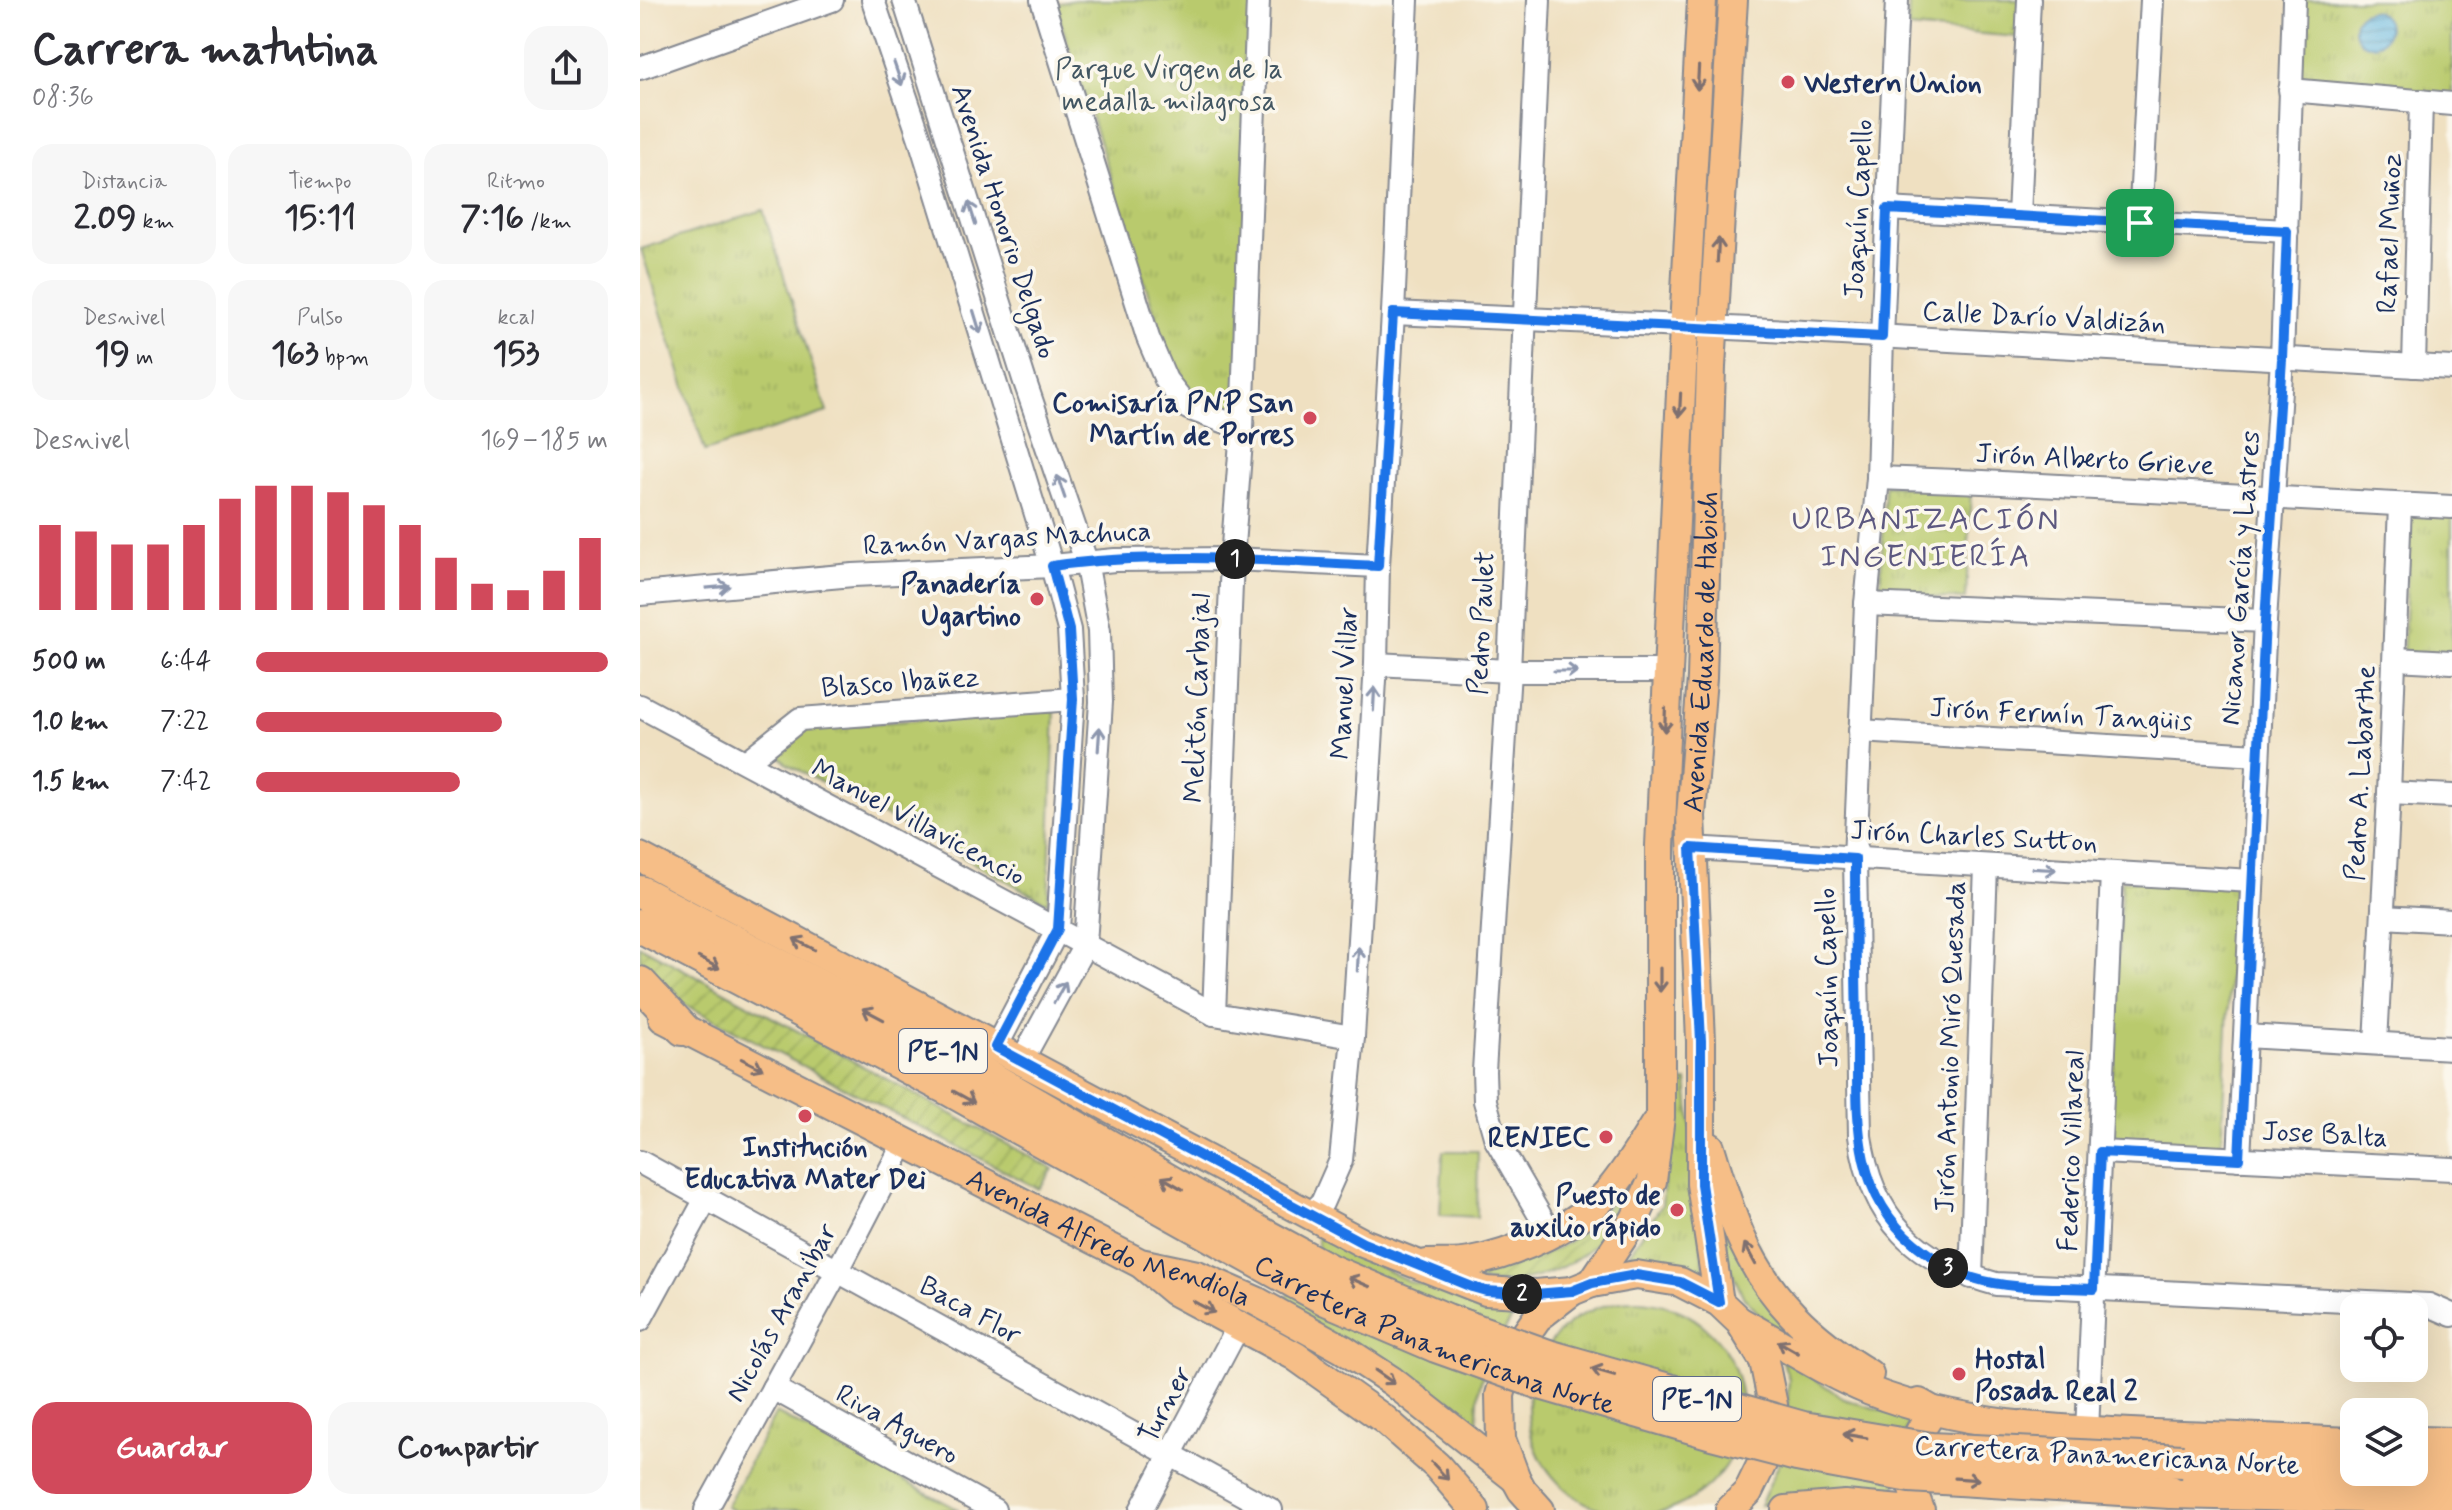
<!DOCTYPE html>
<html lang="es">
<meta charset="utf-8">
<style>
body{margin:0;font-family:Mynerve,sans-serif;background:#f7f7f7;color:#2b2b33;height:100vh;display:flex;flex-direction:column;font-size:30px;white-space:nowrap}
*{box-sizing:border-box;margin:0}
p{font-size:26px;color:#7c7c81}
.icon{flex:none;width:44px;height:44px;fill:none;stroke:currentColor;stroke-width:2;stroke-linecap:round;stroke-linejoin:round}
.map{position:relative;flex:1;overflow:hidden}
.drawer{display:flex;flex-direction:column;background:#fff;width:640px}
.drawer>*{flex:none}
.controls{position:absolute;left:1700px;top:1294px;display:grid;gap:16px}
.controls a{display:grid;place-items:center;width:88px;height:88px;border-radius:16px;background:#fff;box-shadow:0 8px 32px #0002;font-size:40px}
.pin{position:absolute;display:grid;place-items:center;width:68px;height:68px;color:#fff;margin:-34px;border-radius:16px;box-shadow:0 4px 12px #0006}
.km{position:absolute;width:40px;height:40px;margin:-20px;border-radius:50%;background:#222;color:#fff;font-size:22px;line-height:40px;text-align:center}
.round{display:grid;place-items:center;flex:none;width:84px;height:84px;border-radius:24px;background:#f7f7f7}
.summary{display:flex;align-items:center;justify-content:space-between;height:136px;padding:0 32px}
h1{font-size:44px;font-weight:800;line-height:60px}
.metrics{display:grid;grid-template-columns:repeat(3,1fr);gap:12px;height:136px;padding:8px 32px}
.metrics div{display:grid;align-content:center;border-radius:20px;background:#f7f7f7;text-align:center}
.metrics b{font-size:34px;font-weight:800}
.metrics small{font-size:22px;font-weight:400}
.metrics p{font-size:22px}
.chart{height:224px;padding:16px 32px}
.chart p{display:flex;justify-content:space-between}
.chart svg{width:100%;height:144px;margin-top:8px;stroke:#d1495b;stroke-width:6}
.action{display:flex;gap:16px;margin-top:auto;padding:16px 32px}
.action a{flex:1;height:92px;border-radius:24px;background:#d1495b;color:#fff;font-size:32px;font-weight:800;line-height:92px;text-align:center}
.action a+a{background:#f7f7f7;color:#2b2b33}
ul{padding:0 32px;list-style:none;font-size:26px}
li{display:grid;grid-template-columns:128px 96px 1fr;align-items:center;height:60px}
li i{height:20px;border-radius:10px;background:#d1495b}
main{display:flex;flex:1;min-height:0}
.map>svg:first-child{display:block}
.grass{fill:#b9ca6d;stroke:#6a7c66;stroke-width:2}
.park{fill:url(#park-tufts);stroke:#6a7c66;stroke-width:2}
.garden{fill:url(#garden-furrows);stroke:#6a7c66;stroke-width:2}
.water{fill:url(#water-rules);stroke:#4174a0;stroke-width:2}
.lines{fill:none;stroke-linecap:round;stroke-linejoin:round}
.minor-casing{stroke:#858890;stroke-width:26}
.major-casing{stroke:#858890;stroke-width:32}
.highway-casing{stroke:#858890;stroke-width:36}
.minor{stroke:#fff;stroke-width:22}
.major{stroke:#f6be87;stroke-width:28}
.highway{stroke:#f6be87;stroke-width:32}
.highway-bridge-casing{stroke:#858890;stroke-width:36;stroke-linecap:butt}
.highway-bridge{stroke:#f6be87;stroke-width:32}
.oneway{stroke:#8d97ae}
.oneway2{stroke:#7e6f70}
.route-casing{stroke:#fff;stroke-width:16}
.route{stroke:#1a73e8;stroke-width:10}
.poi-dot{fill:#d1495b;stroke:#fbf7ec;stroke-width:3}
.labels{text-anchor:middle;stroke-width:7;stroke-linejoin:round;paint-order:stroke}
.shield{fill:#fbf7ec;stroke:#5e6b89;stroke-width:2}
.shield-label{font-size:26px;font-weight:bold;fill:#1b2f5e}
.park-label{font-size:28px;fill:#425662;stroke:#fbf7ec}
.poi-label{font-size:28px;font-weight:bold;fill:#1b2f5e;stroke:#fbf7ec;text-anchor:end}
.street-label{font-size:28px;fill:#1b2f5e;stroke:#fbf7ec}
.quarter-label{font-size:32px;letter-spacing:2px;fill:#5c5880;stroke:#fbf7ec}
</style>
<main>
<section class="drawer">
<div class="summary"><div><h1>Carrera matutina</h1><p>08:36</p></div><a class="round"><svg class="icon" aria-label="share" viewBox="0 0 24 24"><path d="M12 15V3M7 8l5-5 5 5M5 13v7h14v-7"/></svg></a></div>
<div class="metrics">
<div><p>Distancia</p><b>2.09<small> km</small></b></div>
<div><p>Tiempo</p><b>15:11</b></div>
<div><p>Ritmo</p><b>7:16<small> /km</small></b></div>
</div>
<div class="metrics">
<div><p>Desnivel</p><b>19<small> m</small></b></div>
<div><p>Pulso</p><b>163<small> bpm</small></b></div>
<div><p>kcal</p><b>153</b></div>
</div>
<div class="chart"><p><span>Desnivel</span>169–185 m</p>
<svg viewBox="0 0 160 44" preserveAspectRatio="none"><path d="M5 44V18M15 44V20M25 44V24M35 44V24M45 44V18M55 44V10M65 44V6M75 44V6M85 44V8M95 44V12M105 44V18M115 44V28M125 44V36M135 44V38M145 44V32M155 44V22"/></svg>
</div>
<ul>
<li><b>500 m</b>6:44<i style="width:100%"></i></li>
<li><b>1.0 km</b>7:22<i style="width:70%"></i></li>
<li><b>1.5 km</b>7:42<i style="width:58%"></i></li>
</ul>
<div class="action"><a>Guardar</a><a>Compartir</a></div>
</section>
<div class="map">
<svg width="1812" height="1510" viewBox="0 0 1812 1510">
<defs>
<pattern id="park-tufts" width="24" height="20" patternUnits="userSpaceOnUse" patternTransform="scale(2)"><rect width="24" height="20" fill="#b9ca6d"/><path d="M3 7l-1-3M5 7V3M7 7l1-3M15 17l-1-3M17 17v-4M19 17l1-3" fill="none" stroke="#9eae61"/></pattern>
<pattern id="garden-furrows" width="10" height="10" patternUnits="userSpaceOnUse" patternTransform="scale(2)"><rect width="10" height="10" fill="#b9ca6d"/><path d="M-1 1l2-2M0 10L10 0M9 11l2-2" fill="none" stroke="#9eae61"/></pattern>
<pattern id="water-rules" width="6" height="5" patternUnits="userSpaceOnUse" patternTransform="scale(2)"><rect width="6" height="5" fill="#67bae3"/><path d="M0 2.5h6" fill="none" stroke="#5498bb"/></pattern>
</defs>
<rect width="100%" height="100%" fill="#fbf7ec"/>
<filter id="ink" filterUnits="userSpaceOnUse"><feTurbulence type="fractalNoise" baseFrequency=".0125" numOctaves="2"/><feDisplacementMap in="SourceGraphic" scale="16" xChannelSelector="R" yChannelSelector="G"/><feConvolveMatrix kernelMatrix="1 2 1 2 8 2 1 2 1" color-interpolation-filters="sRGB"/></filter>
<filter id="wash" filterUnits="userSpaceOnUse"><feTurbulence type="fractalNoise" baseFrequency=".006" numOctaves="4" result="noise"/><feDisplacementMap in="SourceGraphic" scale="32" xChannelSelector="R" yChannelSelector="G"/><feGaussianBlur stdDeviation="1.8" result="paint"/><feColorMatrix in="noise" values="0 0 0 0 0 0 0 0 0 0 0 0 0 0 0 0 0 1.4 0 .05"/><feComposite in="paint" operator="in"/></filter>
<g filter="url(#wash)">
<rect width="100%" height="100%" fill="#efe0c1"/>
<g class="grass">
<polygon points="803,1151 838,1151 837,1217 800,1215"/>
<polygon points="1077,1175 1182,1353 1128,1324 1103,1296 1091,1270 1077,1224"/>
<path d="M677,1236L770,1282L881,1306C866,1324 843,1367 839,1390C836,1409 837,1428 838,1447L635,1304L649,1295L678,1247Z"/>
<polygon points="1140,1354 1204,1399 1270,1419 1266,1430 1254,1496 1198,1493 1120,1505 1137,1468 1145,1439 1149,1379"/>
</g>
<g class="park">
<path d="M435,0H616L598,405L590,411C558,400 544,396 531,364L415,4Z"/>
<polygon points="1269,0 1380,0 1378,37 1268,28"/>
<polygon points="1654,0 1812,0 1812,104 1650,90"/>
<polygon points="123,210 187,412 65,451 1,249"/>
<polygon points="1245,485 1331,489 1326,599 1240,595"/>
<polygon points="1771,511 1812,513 1812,655 1763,653"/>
<polygon points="415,709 408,903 147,764 132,747 164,729"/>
<polygon points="1482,880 1594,885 1581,1148 1466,1142"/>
<polygon points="1047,1081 1064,1270 1036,1261 989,1254 1022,1205 1032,1085"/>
<circle cx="995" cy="1408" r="107"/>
<polygon points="136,1413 319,1510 93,1510 86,1507"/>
</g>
<g class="garden">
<polygon points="0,946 413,1169 399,1189 38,1001 0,968"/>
<path d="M996,1169C985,1235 929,1277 864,1283C851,1285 834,1279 821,1277C857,1270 896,1262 928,1242C956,1225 976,1194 996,1169Z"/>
</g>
<circle class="water" cx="1731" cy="28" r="17"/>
</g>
<g filter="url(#ink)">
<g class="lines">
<g class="minor-casing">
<g id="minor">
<polyline points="233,0 280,139 412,566 429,630 433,699 418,929 356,1047"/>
<polyline points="264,0 384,379 446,561 459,631 461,702 445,945 382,1060"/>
<polyline points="402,0 508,338 526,380 548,408 602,428"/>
<polyline points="899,0 869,671 844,1071 845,1101 856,1140 910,1233"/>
<path d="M1257,0L1242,337L1238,478L1226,604L1215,859L1220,1136C1231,1219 1276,1262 1356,1284L1789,1305L1812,1315"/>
<polyline points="0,68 192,0"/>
<polyline points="1650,90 1812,104"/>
<polyline points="1247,209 1647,231"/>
<polyline points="1379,216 1389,0"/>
<polyline points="1500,223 1512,0"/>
<polyline points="753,313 1111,329 1812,368"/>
<polyline points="1774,366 1781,101"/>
<polyline points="1238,478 1343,482 1812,507"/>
<polyline points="0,594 213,575 412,566 475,560 592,559 738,566"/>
<polyline points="1226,604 1625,621"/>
<polyline points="1755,659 1812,662"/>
<polyline points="736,664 869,671 1027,671"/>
<polyline points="0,706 574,1014 713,1037"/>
<polyline points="1220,731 1618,755"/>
<polyline points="106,762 160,719 433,699"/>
<polyline points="1749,793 1812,796"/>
<polyline points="1051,848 1612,881"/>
<polyline points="1743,917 1812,921"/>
<polyline points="574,1014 592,559 602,428 618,0"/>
<polyline points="1605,1036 1812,1048"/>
<polyline points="1736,1043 1749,793 1760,505"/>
<polyline points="1460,1152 1812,1169"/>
<polyline points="1599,1159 1625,621 1642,359 1654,0"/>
<polyline points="0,1162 631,1510"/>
<polyline points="669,1215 682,1203 701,1160 713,1037 736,664 738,566 753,313 767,0"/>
<polyline points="1331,1277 1346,866"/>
<polyline points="0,1320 67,1197"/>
<polyline points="133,1388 354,1510"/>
<polyline points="1447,1431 1472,873"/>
<polyline points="66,1510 198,1270 264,1143"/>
<polyline points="501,1510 599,1325"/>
</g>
</g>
<g class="major-casing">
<g id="major">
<polyline points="0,857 723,1243 846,1291 895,1294 932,1291"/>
<path id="s1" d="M23,1018L500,1263L557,1275L616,1301L703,1349L752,1381L876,1479"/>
<path d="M1070,1147C1079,1177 1088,1207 1100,1235C1127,1298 1172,1340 1229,1374"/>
<path d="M787,1264C801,1263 817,1265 830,1262C875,1254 940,1225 970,1190C987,1170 1001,1146 1015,1124"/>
<polyline points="504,1266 534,1291 655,1356 745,1420 797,1466 835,1510"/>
<polyline points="952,1283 995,1219 1012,1181 1020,1117 1020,846 1044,327 1062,0"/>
<path id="s2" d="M1079,1302L1061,1184V1041L1051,816L1062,678L1071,367L1093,0"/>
<path d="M1101,1322C1144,1345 1185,1373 1230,1391C1319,1426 1418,1430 1513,1434C1580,1436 1647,1439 1714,1442"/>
<path d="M1279,1403L1293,1411C1268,1445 1263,1471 1280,1510"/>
<polyline points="900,1510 882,1490 876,1479 861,1439 860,1395 872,1354 897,1318 932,1291 952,1283 996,1275 1040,1282 1079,1302 1100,1322 1124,1361 1133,1405 1128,1451 1108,1492 1090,1510"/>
<polyline points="1146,1510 1205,1505 1261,1510"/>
</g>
</g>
<g class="highway-casing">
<g id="highway">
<polyline points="0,892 318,1059 600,1222"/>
<polyline points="0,926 309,1089 590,1246"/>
<polyline points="0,983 43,1029"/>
<polyline points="1781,1443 1812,1444"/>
<polyline points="1543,1461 1714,1465"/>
<polyline points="1774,1467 1812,1468"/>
<polyline points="1530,1492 1812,1498"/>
</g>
</g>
<use href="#minor" class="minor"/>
<use href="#major" class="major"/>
<use href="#highway" class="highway"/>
<g class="highway-bridge-casing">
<g id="highway-bridge">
<polyline points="600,1222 691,1271 807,1320 911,1357 1163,1428 1291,1449 1543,1461"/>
<path id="s3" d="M590,1246L686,1299L796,1346L900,1383L1072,1433L1157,1455L1270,1476L1530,1492"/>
</g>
</g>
<use href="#highway-bridge" class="highway-bridge"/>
</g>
<defs><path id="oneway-shaft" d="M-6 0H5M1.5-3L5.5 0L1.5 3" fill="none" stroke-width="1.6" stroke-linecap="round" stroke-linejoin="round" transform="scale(2)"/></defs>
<g class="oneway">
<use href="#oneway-shaft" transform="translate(258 74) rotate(71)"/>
<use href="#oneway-shaft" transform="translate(332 213) rotate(-108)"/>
<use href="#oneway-shaft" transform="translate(337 322) rotate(73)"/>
<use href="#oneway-shaft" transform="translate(421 487) rotate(-109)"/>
<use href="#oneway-shaft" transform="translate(78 587) rotate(-5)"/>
<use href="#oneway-shaft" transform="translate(926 671)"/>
<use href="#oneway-shaft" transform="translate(734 699) rotate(-87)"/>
<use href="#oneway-shaft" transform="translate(459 739) rotate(-86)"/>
<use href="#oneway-shaft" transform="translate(1404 869) rotate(3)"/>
<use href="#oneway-shaft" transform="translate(718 959) rotate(-87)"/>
<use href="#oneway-shaft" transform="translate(420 992) rotate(-61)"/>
</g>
<g class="oneway2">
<use href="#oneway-shaft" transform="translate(1058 78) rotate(93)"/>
<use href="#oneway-shaft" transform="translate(1078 250) rotate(-87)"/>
<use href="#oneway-shaft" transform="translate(1040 405) rotate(93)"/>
<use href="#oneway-shaft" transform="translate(1025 720) rotate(92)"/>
<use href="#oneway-shaft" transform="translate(164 944) rotate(-152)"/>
<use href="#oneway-shaft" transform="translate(69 963) rotate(28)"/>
<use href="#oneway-shaft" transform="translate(1020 980) rotate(90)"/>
<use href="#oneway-shaft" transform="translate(233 1014) rotate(-152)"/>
<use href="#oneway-shaft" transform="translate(112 1064) rotate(27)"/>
<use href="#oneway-shaft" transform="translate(324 1097) rotate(29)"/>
<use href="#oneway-shaft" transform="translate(532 1183) rotate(-150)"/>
<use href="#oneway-shaft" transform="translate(1110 1254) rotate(-118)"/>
<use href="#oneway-shaft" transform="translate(719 1282) rotate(-157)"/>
<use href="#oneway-shaft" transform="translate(564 1307) rotate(28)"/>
<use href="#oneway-shaft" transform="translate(1148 1347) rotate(-150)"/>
<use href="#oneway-shaft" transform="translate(963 1372) rotate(-164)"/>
<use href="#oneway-shaft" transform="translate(745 1377) rotate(35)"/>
<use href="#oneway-shaft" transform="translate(1215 1436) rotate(-171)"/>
<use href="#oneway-shaft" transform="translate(800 1471) rotate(47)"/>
<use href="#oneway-shaft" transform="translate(1327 1479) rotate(4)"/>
</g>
</g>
<g class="lines" filter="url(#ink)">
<g class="route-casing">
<path id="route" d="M1247,209L1647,231L1642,359L1625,621L1599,1159L1460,1152L1454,1289C1414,1287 1371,1290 1333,1278C1311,1271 1293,1258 1275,1244C1208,1190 1218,1107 1217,1030C1216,973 1215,916 1215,859L1051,848L1061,1041V1184L1079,1302L1040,1282L996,1275L952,1283L932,1291L895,1294L846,1291L832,1287L723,1243L356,1047L418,929L433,699L429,630L412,566C520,551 630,561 738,566L753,313L1242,337Z"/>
</g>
<use href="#route" class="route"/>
</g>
<g class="poi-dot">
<circle cx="1148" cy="82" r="8"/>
<circle cx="670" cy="418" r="8"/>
<circle cx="397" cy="599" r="8"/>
<circle cx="165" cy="1116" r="8"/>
<circle cx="966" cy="1137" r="8"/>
<circle cx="1037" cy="1210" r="8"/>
<circle cx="1319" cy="1374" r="8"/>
</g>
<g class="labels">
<g class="shield">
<rect x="259" y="1029" width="88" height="44" rx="6"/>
<rect x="1013" y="1377" width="88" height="44" rx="6"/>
</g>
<g class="shield-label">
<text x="303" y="1060">PE-1N</text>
<text x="1057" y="1408">PE-1N</text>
</g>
<g class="park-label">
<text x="529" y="78">Parque Virgen de la<tspan x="529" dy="32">medalla milagrosa</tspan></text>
</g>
<g class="poi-label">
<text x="1164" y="92" text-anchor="start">Western Union</text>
<text x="654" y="412">Comisaría PNP San<tspan x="654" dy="32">Martín de Porres</tspan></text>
<text x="381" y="593">Panadería<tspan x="381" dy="32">Ugartino</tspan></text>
<text x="950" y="1147">RENIEC</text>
<text x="165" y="1156" text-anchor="middle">Institución<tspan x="165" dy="32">Educativa Mater Dei</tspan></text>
<text x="1021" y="1204">Puesto de<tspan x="1021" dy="32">auxilio rápido</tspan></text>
<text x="1335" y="1368" text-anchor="start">Hostal<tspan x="1335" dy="32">Posada Real 2</tspan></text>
</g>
<g class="street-label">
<text transform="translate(1217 209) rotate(-87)" y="10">Joaquín Capello</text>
<text transform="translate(365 221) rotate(72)" y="10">Avenida Honorio Delgado</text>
<text transform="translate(1748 233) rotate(-88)" y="10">Rafael Muñoz</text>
<text transform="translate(1404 316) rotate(3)" y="10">Calle Darío Valdizán</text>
<text transform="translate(1455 458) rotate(3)" y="10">Jirón Alberto Grieve</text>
<text transform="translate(367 537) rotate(-3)" y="10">Ramón Vargas Machuca</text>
<text transform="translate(1599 578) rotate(-86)" y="10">Nicanor García y Lastres</text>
<text transform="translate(840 623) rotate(-87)" y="10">Pedro Paulet</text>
<text dy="10" stroke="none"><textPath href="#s2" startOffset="652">Avenida Eduardo de Habich</textPath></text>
<text transform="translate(260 681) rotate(-4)" y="10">Blasco Ibañez</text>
<text transform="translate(703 683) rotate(-87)" y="10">Manuel Villar</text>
<text transform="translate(556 698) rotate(-88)" y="10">Melitón Carbajal</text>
<text transform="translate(1421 713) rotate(3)" y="10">Jirón Fermín Tangüis</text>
<text transform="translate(1719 773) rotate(-87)" y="10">Pedro A. Labarthe</text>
<text transform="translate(279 821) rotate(28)" y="10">Manuel Villavicencio</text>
<text transform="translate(1334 835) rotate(3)" y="10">Jirón Charles Sutton</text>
<text transform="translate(1186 978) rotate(-91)" y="10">Joaquín Capello</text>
<text transform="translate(1309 1047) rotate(-88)" y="10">Jirón Antonio Miró Quesada</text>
<text transform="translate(1685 1133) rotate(3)" y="10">Jose Balta</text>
<text transform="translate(1430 1151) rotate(-88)" y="10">Federico Villareal</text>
<text dy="10" stroke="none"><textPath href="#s1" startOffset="498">Avenida Alfredo Mendiola</textPath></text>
<text transform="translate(331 1309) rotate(29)" y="10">Baca Flor</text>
<text transform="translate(140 1312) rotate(-61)" y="10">Nicolás Aranibar</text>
<text dy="10" stroke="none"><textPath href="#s3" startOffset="224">Carretera Panamericana Norte</textPath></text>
<text transform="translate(524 1404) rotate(-62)" y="10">Turner</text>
<text transform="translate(258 1423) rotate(29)" y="10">Riva Aguero</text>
<text transform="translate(1467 1454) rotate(3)" y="10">Carretera Panamericana Norte</text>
</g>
<g class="quarter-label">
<text x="1286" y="529">URBANIZACIÓN<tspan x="1286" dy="37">INGENIERÍA</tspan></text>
</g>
</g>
</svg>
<div class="controls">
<a><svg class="icon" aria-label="locate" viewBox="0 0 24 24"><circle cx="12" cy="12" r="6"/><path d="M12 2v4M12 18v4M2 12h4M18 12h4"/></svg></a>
<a><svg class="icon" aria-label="layers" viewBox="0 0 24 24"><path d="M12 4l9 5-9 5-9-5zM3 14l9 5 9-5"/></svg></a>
</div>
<div class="pin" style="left:1500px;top:223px;background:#1e9e55"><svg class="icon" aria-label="arrive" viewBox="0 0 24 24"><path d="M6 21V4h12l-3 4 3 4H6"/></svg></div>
<b class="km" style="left:595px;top:559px">1</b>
<b class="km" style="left:882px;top:1294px">2</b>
<b class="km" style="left:1308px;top:1268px">3</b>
</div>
</main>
